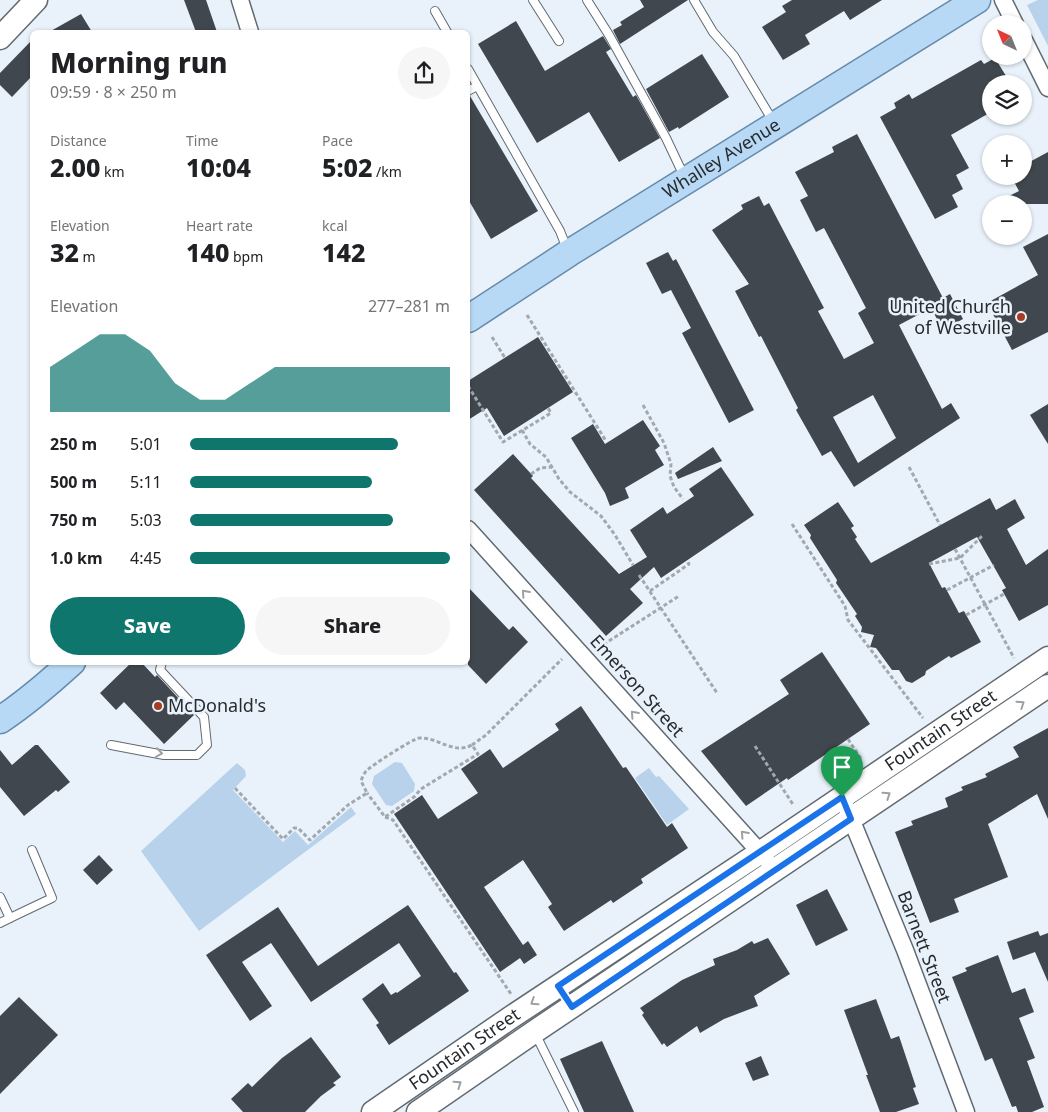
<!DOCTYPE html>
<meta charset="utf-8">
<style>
body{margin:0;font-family:"Noto Sans",sans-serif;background:#f6f6f6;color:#202124;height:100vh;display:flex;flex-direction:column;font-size:19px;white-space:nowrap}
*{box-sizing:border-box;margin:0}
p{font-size:16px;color:#757577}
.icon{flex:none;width:28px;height:28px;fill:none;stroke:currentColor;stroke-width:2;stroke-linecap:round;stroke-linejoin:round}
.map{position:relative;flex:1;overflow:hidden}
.side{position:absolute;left:30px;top:30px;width:440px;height:635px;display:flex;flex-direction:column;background:#fff;border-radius:8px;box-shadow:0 1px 4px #0004}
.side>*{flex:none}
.needle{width:32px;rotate:317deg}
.tools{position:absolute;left:982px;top:15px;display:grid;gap:10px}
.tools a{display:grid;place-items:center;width:50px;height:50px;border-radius:50%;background:#fff;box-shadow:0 1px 4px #0004;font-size:25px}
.pin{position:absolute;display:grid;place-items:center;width:42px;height:42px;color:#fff;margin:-51px -21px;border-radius:50% 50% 50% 0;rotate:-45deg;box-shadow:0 0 5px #0007}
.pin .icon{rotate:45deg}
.round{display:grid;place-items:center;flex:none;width:52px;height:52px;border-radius:26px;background:#f6f6f6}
.headline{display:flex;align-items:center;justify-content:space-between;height:85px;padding:0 20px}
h1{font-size:28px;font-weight:800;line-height:38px}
.figures{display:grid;grid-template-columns:repeat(3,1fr);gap:8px;height:85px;padding:5px 20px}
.figures div{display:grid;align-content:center}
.figures b{font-size:25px;font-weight:800}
.figures small{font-size:14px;font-weight:400}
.figures p{font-size:14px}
.chart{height:140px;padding:10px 20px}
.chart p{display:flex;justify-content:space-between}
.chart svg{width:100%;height:90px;margin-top:5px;fill:#0f766e;opacity:.7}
.primary-button{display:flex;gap:10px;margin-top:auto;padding:10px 20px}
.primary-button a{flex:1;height:58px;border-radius:30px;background:#0f766e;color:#fff;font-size:20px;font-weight:800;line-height:58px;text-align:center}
.primary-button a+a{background:#f6f6f6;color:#202124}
ul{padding:0 20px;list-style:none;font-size:16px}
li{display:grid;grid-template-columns:80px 60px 1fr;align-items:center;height:38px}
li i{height:12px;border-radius:6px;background:#0f766e}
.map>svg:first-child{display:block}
.green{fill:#b7d2ea}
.building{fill:#40474e;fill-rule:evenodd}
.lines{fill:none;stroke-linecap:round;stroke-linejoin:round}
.lane-casing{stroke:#626a71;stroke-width:10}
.street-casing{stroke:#626a71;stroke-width:19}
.secondary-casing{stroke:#626a71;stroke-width:25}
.primary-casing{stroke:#668bab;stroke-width:29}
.path{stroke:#a1a8af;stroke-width:3;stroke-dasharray:4 2.5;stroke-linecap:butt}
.lane{stroke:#fff;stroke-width:8}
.street{stroke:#fff;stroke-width:16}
.secondary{stroke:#fff;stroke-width:22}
.primary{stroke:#b8d9f5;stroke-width:26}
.oneway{stroke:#9ea0a1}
.route-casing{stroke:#fff;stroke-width:10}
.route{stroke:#1a73e8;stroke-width:6}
.poi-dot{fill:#a63d22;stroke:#e9f2fb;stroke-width:2}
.labels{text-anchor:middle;stroke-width:5;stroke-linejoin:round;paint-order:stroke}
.street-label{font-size:18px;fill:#272b2e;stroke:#e9f2fb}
.poi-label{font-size:18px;fill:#272b2e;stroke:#e9f2fb;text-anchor:end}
</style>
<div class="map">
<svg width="1048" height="1112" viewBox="0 0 1048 1112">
<rect width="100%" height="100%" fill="#e9f2fb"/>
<g class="green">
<polygon points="1038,0 1048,0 1048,46 1027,5"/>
<polygon points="395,762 402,763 415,784 414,791 392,806 386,805 372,784 374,776"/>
<polygon points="237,763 245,770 246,776 233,790 283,842 295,831 308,845 351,807 356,814 199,931 141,851"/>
<polygon points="649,768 656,777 659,776 689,809 667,825 635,778"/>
</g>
<g class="building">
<polygon points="184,0 206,0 217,32 196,32"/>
<polygon points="640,0 688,0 620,44 613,30 622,25 620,22 644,7"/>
<polygon points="792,0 882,0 850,20 844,11 805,35 810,44 783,60 762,27 786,12 782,6"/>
<polygon points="81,14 92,32 49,32"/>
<polygon points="516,21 545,71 603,36 611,49 606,52 633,97 636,95 660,138 619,162 589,112 537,143 478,44"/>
<polygon points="32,40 32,76 12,97 0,85 0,73"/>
<polygon points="702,54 729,97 679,129 678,127 669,132 646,89"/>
<polygon points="995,58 1011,84 991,84 991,112 951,135 969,168 956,175 963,189 952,195 958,207 935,219 880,117 896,108 894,103 909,94 912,99 981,60 984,64"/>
<polygon points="470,96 538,211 491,239 468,199 468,97"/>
<path d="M857,134L943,298L950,294L963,319L943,330L931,308L899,325L942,409L951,403L960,418L854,487L831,451L822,456L796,410L798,408L761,336L759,337L735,291L749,284L712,230L743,209L741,205L759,196L764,206L769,203L815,291L824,308L818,311L844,359L874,343L858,313L866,308L824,228L816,232L800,200L808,196L795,172L834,152L832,147ZM873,395L896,438L858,463L833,417Z"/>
<polygon points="1048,152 1048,204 993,204 1019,191 1011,176 1024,176 1024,165"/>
<polygon points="1048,234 1048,332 1012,350 987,303 1038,275 1023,247"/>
<polygon points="668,252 673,261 676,259 686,278 754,410 729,423 682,333 691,328 671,290 662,294 646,263"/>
<polygon points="538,337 573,392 504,436 487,408 468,420 468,381"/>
<polygon points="1048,404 1048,444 1030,415"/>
<polygon points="643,420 660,446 655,450 664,465 625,488 629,498 610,506 605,493 571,438 593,424 605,444"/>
<polygon points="713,447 722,461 678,479 675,473"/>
<polygon points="513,454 533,476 531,478 619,574 647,557 630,530 663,507 667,514 694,496 689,489 721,467 754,515 661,578 654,567 630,589 643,603 606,636 474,490"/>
<polygon points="990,498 996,510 1015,499 1025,518 1007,529 1026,565 1048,549 1048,605 1019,621 1002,590 1006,588 977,537 929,563 942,588 945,587 959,613 964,611 981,642 951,658 949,656 926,671 925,675 912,683 906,681 899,670 892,670 876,648 870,647 874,635 861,632 862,627 855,616 857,614 836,583 837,580 810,538 811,535 804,525 838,502 854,526 851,528 857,537 855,539 871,563"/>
<polygon points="468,587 509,630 513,626 528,642 486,684 468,665"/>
<polygon points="822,652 870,724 788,780 787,778 746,806 701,751 789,694 780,680"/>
<polygon points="132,662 141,662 155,677 157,675 194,715 164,744 124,702 116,710 100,693"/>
<polygon points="581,706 623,768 626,767 667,827 672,823 688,848 641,879 643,883 613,903 611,900 564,931 548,907 552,904 523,860 484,887 523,945 528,941 537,955 524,964 520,958 500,972 394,814 422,795 438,819 478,793 461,769 490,749 503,768 559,730 555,724"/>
<polygon points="1048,728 1048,819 1037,794 988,824 1008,877 954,899 959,912 930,923 895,832 913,825 911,821 948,807 945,798 963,790 961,787 987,777 985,774 1019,757 1013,747"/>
<polygon points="35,745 38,745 70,782 58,792 56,790 24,816 0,787 0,750 12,765"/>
<polygon points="99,855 113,870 97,885 83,870"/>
<polygon points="827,889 848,930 816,946 796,905"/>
<polygon points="408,905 454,973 456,972 469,991 389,1045 376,1025 379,1023 362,999 383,983 391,995 396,992 397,993 421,976 399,943 311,1002 271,943 242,962 272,1006 250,1021 206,955 278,907 318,966"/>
<polygon points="1038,931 1040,936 1048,933 1048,982 1035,952 1013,960 1007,942"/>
<polygon points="768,938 790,974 754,996 758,1006 724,1019 700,1033 697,1026 667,1047 664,1043 662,1045 642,1015 644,1013 640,1008 682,980 715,965 713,959 737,950 752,941 754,944"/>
<polygon points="998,955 1012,993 1025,988 1034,1012 1019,1018 1035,1058 1027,1061 1044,1107 1032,1112 1018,1112 1016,1106 1012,1107 992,1058 985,1061 952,977 967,971 965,968"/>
<polygon points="19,997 58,1035 0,1094 0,1016"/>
<polygon points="876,999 891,1039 899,1036 916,1087 913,1088 919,1104 896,1112 880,1112 866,1075 868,1075 844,1010"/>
<polygon points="311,1037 341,1077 333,1083 336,1085 321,1096 305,1112 243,1112 231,1099 248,1083 252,1087 282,1058"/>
<polygon points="602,1041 634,1112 584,1112 560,1059"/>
<polygon points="761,1056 769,1075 753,1081 745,1063"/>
</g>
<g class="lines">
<g class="lane-casing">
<g id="lane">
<polyline points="533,0 559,41"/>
<polyline points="587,0 609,35 666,138 684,176"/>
<polyline points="694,0 713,32 734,56 773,121"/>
<polyline points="435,11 447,32"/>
<polyline points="468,69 560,231 567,249"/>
<polyline points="468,91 477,86"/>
<polyline points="111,745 164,755 197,755 207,745 204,717 160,670 162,662"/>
<polyline points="0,897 10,918 0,923"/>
<polyline points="10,918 52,898 32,850"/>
<polyline points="535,1033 574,1112"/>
</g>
</g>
<g class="street-casing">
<g id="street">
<polyline points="240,0 250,32"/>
<polyline points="1003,0 1015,24"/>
<polyline points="1024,40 1048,88"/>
<polyline points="468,529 766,859"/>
<polyline points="847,809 905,950 966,1112"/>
</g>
</g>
<g class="secondary-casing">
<g id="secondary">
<polyline points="0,38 36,0"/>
<path id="s1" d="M373,1112L510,1018L761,852L1048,658"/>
<polyline points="418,1112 534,1032 1048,686"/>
</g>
</g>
<g class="primary-casing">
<g id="primary">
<path id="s2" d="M468,319L569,253L977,0"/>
<path d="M0,720C26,703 49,683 72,662"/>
</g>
</g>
<g class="path">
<polyline points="527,315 606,441"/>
<polyline points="492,337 505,358"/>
<polyline points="468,386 503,442 551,413 548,408"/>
<polyline points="643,405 664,443 671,464 670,476 674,487 683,499"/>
<polyline points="522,430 530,444 546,457 559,479 570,492 601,516 615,535 633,565"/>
<polyline points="909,467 940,525"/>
<polyline points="531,474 540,468 552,467"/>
<polyline points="792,524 845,606 848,620 923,718"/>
<polyline points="955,549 1014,658"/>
<polyline points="929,564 960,558 982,536"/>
<polyline points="639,575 717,693"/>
<polyline points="947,590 994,565"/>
<polyline points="650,591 689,564 687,560"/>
<polyline points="966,615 1004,594"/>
<polyline points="598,648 679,596"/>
<polyline points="848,739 861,759"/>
<polyline points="472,745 486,735 562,659"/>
<polyline points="755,746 794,806"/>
<path d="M235,788L283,839L294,828H298L310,840L348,805L367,793L361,781C362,778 364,774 366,771C371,766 414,738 419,738C439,737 452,755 472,745L478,754L421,789L414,797L385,817L367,793"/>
<polyline points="385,817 393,820 511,994"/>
</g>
<use href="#lane" class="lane"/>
<use href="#street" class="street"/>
<use href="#secondary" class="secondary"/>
<use href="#primary" class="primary"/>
</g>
<defs><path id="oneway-chevron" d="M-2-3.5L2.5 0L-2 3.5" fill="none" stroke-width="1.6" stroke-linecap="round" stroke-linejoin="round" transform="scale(1.25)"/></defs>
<g class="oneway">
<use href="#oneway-chevron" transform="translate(525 593) rotate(-132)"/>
<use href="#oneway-chevron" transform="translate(1021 704) rotate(-34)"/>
<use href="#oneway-chevron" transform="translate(634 714) rotate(-132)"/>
<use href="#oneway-chevron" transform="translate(159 753) rotate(8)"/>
<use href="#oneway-chevron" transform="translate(887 795) rotate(-34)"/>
<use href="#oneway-chevron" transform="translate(744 834) rotate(-132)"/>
<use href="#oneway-chevron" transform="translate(534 1002) rotate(147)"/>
<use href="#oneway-chevron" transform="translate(458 1084) rotate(-35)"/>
</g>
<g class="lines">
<g class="route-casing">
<polygon id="route" points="842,797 851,819 572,1007 558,986"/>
</g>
<use href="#route" class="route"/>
</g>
<g class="poi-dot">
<circle cx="1021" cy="317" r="5"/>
<circle cx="158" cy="706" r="5"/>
</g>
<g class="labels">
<g class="street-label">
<text dy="6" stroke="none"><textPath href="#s2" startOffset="300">Whalley Avenue</textPath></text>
<text transform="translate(637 686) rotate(48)" y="6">Emerson Street</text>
<text dy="6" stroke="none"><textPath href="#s1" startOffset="684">Fountain Street</textPath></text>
<text transform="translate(924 947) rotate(69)" y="6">Barnett Street</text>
<text dy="6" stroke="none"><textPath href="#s1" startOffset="111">Fountain Street</textPath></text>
</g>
<g class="poi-label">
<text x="1011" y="313">United Church<tspan x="1011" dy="21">of Westville</tspan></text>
<text x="168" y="712" text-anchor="start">McDonald's</text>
</g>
</g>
</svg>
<div class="tools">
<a><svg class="needle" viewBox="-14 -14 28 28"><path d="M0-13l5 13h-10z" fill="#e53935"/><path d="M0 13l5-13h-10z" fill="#757577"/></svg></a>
<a><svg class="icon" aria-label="layers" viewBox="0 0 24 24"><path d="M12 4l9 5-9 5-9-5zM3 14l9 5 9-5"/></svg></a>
<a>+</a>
<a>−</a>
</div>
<div class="pin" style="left:842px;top:797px;background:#1e9e55"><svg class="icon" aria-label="arrive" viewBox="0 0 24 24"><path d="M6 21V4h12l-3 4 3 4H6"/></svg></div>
<section class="side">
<div class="headline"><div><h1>Morning run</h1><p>09:59 · 8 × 250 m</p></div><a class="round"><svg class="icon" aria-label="share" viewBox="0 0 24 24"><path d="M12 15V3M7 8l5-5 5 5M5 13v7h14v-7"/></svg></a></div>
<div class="figures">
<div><p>Distance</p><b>2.00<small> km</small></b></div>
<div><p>Time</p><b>10:04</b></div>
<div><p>Pace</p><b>5:02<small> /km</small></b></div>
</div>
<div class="figures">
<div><p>Elevation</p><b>32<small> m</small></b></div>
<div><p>Heart rate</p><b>140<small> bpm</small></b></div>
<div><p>kcal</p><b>142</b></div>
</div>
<div class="chart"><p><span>Elevation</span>277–281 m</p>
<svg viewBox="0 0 160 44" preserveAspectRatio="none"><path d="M0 44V22L10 14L20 6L30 6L40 14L50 30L60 38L70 38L80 30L90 22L100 22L110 22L120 22L130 22L140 22L150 22L160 22V44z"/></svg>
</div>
<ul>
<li><b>250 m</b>5:01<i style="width:80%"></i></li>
<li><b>500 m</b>5:11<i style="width:70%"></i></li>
<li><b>750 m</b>5:03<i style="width:78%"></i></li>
<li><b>1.0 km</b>4:45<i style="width:100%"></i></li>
</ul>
<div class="primary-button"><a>Save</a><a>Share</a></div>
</section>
</div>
